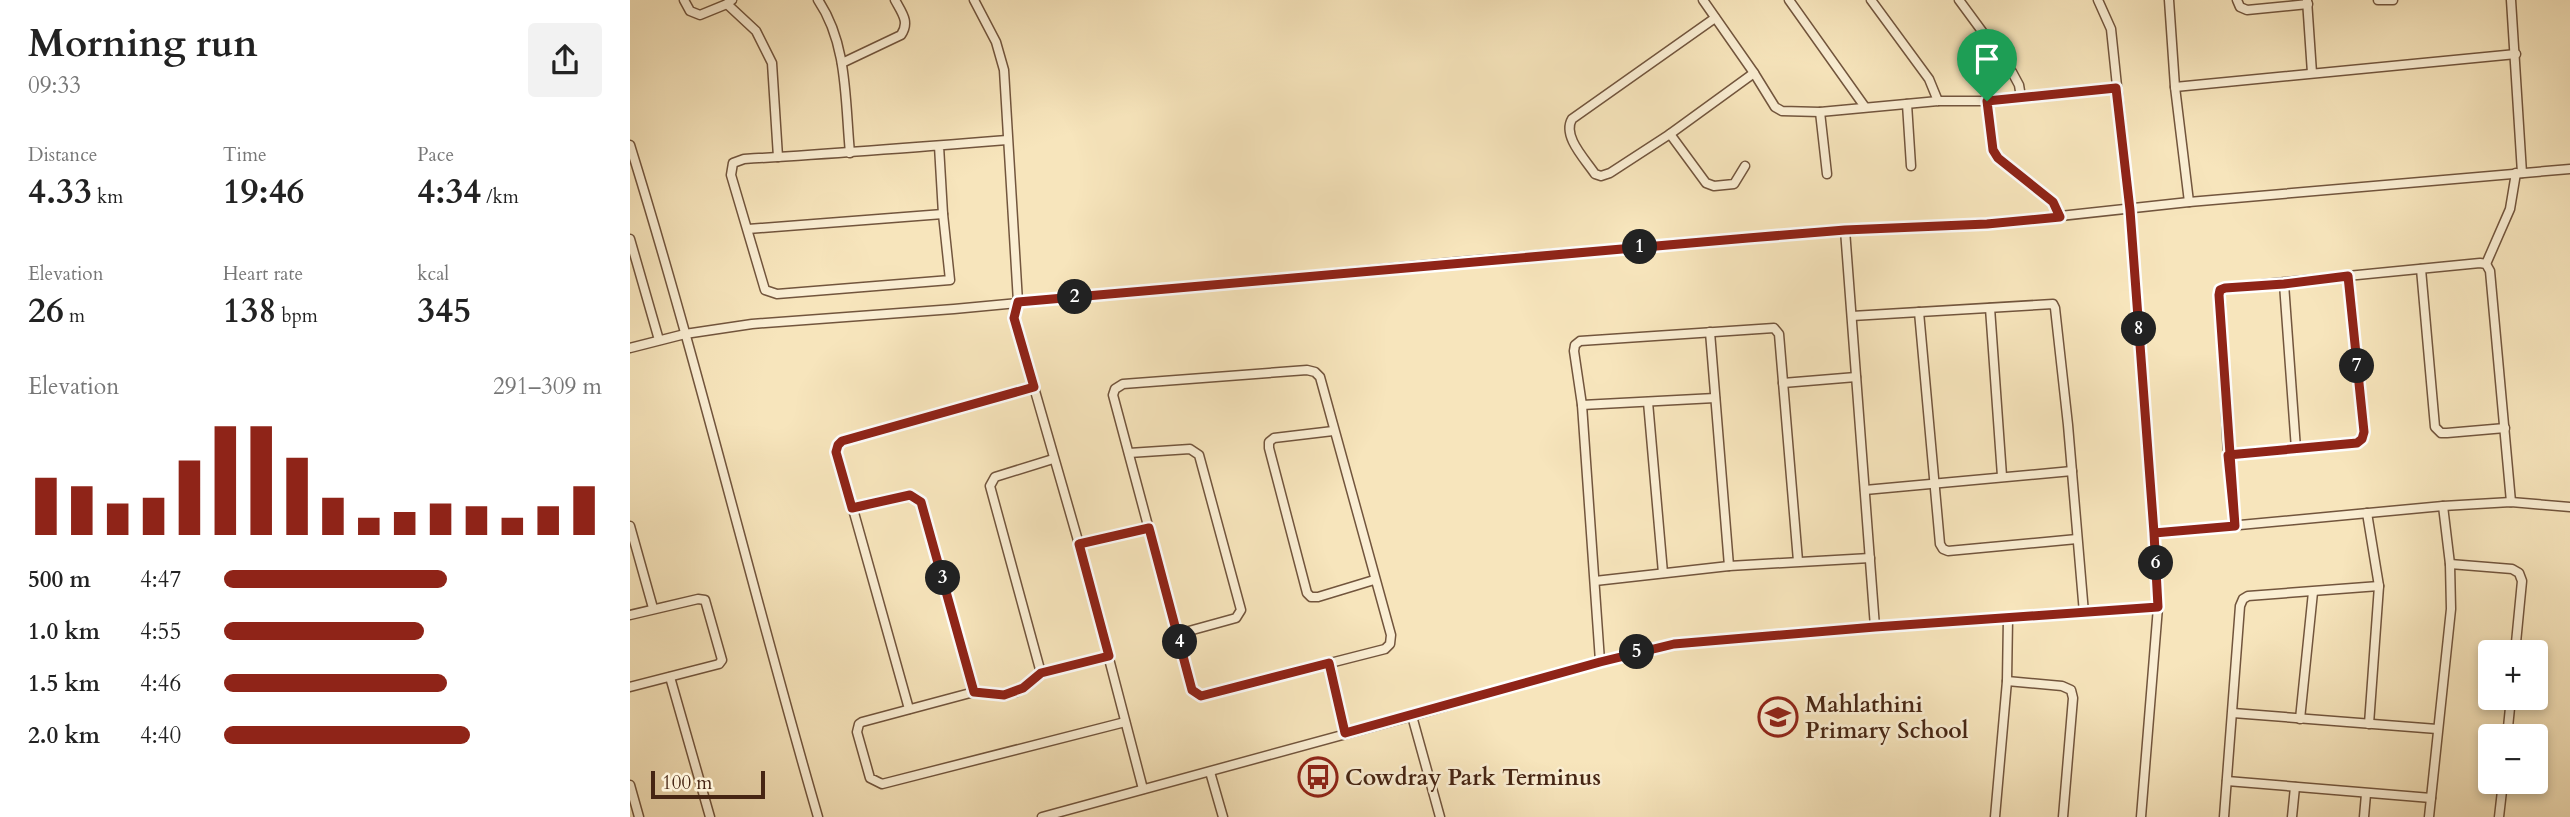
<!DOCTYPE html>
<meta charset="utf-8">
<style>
body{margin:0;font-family:Cardo,serif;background:#f2f2f2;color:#222;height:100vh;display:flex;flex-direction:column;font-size:26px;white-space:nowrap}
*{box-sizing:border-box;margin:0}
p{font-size:23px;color:#767676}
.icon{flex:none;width:38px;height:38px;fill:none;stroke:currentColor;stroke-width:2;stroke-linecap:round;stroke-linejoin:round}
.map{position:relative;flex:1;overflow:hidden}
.side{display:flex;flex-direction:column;background:#fff;width:630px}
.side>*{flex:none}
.buttons{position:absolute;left:1848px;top:640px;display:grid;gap:14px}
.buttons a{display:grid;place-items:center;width:70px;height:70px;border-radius:7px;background:#fff;box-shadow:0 4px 10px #0003;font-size:35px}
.scale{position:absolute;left:21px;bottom:18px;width:114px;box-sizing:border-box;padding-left:7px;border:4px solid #462513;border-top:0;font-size:19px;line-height:24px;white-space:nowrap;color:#462513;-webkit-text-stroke:5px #faeed3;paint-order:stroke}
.pin{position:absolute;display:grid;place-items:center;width:60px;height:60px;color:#fff;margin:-72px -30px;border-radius:50% 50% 50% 0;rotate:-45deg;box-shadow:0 0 7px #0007}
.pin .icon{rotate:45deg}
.km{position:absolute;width:35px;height:35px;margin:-18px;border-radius:50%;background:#222;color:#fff;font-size:19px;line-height:35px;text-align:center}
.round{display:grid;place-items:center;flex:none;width:74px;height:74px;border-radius:7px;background:#f2f2f2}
.overview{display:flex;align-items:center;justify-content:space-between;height:119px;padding:0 28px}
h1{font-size:38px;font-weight:800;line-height:52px}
.figures{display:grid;grid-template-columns:repeat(3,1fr);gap:10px;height:119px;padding:7px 28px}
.figures div{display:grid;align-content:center}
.figures b{font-size:35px;font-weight:800}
.figures small{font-size:19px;font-weight:400}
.figures p{font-size:19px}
.chart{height:196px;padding:14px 28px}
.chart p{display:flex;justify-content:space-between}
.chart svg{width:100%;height:126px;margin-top:7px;stroke:#8f2418;stroke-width:6}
ul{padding:0 28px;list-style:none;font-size:23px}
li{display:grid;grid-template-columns:112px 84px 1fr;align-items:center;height:52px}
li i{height:18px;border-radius:9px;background:#8f2418}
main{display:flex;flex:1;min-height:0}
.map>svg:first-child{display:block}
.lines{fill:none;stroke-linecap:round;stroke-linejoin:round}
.minor-casing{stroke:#72553d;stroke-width:11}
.minor{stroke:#faeed3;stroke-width:8}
.route-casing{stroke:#fff;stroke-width:14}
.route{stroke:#8f2418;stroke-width:9}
.labels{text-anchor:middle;stroke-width:5;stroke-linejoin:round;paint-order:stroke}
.poi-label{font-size:23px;font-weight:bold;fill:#462513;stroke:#faeed3;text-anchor:start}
</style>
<main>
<section class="side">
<div class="overview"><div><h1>Morning run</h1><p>09:33</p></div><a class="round"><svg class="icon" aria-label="share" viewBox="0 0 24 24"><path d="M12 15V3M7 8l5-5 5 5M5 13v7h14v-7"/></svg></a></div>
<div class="figures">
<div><p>Distance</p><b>4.33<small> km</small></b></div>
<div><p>Time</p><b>19:46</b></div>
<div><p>Pace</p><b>4:34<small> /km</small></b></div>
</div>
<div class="figures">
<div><p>Elevation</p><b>26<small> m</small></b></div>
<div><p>Heart rate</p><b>138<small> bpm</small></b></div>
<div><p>kcal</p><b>345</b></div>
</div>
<div class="chart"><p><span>Elevation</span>291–309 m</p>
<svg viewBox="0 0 160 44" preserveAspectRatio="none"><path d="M5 44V24M15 44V27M25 44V33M35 44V31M45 44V18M55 44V6M65 44V6M75 44V17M85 44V31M95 44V38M105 44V36M115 44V33M125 44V34M135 44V38M145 44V34M155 44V27"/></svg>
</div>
<ul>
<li><b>500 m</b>4:47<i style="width:59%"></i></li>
<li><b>1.0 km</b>4:55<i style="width:53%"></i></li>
<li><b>1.5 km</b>4:46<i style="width:59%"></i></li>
<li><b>2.0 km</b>4:40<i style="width:65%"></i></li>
</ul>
</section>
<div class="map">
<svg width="1940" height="817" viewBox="0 0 1940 817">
<rect width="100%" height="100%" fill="#f7e5bc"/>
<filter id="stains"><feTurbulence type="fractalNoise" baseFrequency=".00286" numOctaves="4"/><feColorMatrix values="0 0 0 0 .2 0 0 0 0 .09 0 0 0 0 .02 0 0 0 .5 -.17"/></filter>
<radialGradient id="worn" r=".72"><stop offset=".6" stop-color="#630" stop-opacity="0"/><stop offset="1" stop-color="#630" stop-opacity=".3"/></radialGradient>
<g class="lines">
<g class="minor-casing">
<g id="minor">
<polyline points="54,0 60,11 70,15 97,4 102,0"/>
<path d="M188,0C218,44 215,102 220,153"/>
<polyline points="344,0 366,42 374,70 388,302 384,318 449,544 513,789"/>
<polyline points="1073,0 1124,73 1145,107 1152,111 1190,112 1308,101 1357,101 1486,88"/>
<polyline points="1159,0 1235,107"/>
<polyline points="1241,0 1299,79 1308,101"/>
<polyline points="1329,0 1382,72 1389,85 1391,97"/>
<polyline points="1468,0 1481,29 1500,210 1524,533 1528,607 1511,817"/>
<polyline points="1539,0 1545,87 1559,202"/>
<polyline points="1607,0 1610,7 1617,10 1678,4"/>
<polyline points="1677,0 1682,73"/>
<polyline points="1748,0 1763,0"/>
<polyline points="1881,0 1892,173"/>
<polyline points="97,4 126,31 142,63 148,157"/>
<path d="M1085,18L942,119C932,136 955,159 965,174L971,176L980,173L1040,134L1124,73"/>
<path d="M212,63L271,35C280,22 272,13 265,0"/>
<polyline points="1545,87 1886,54"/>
<polyline points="1357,101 1363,150 1368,158 1423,202 1430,217"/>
<polyline points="1277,104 1281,166"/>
<polyline points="1190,112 1197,174"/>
<polyline points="1040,134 1076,183 1084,186 1104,184 1115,166"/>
<path d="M0,145C69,367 123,594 188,817"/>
<path d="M309,146L313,214L320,280L147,294L135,290L101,175L103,163L114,159C202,154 290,147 377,140"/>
<polyline points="118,229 313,214"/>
<polyline points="1215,230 1245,627"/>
<polyline points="0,239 29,340"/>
<polyline points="1856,264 1880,209 1886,173"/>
<polyline points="1791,269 1805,427 1811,433 1817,433 1875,428"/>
<polyline points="1654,284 1666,449"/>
<polyline points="1360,308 1372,476"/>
<polyline points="1289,312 1310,544 1313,549 1318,551 1447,539"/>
<polyline points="1222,316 1423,304 1425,308 1438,425 1454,613"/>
<polyline points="1080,332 1099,566"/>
<polyline points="0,348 55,334 122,324 324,309 827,262 1215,230 1357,224 1559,202 1940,169"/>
<polygon points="677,370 685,372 690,377 761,635 760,644 755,649 571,696 562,690 483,395 485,389 493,384"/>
<polyline points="1153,383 1226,377"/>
<polyline points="1018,402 1033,573"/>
<polyline points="952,405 1085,398"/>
<polyline points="703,431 644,438 639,442 639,448 677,593 681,597 688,597 744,580"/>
<polyline points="499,453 560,449 569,455 611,610 606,618 548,634"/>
<polyline points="1598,455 1727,443 1732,439 1734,432 1719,276"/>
<polyline points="1235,490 1442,471"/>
<polyline points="222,508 280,495 291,502 344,692"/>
<polyline points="1737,513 1749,586 1739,724"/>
<polyline points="0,526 23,608"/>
<polyline points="1605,526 1598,455 1590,290 1595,288 1850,263 1856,264 1860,271 1881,502"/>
<polyline points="1524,533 1813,506 1881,502 1940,507"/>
<polyline points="449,544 519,528"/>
<polyline points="1820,564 1882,569 1889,573 1892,581 1885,653"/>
<polyline points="965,581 1099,566 1240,558"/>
<polyline points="0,615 68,599 75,600 92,660 89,664 0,687"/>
<polyline points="479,656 411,673 386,692 366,695 344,692 232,722 229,724 227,732 240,778 252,784 495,722"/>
<polyline points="970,661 952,405 944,351 945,345 950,341 1144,328 1149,334 1168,561"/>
<polyline points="699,663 715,733"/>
<polyline points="411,673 360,486 365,477 423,459"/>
<polyline points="40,677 80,817"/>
<polyline points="1377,681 1432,686 1441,690 1443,698 1433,817"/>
<polyline points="279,709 207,452 208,445 212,441 404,387"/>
<polyline points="1603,713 1807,729"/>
<polyline points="782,716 810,817"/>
<polyline points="1670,719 1683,592"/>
<polyline points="1877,737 1881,698"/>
<polyline points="580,772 593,817"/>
<polyline points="1597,781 1801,798"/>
<polyline points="0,785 9,817"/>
<polyline points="412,817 782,716 970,661 1044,644 1245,627 1528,607"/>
<polyline points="1365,817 1377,681 1378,618"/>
<polyline points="1594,817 1610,606 1613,599 1618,596 1749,586"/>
<polyline points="1662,817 1665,787"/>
<polyline points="1734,817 1736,794"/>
<polyline points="1799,817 1821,609 1820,564 1813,506"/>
<polyline points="1869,817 1873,782"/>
</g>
</g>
<use href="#minor" class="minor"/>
</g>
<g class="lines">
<g class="route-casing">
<polyline id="route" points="1357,101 1363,150 1368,158 1423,202 1430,217 1357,224 1215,230 1118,238 388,302 384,318 404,387 212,441 208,445 206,452 222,508 280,495 291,502 344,692 374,695 393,688 411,673 479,656 449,544 519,528 562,690 571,696 699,663 715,733 970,662 1044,644 1245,627 1528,607 1524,533 1605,526 1589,295 1590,290 1595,288 1654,284 1718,276 1734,432 1732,439 1727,443 1598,455 1605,526 1524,533 1500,210 1486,88 1357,101"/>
</g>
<use href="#route" class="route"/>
</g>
<defs>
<g id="school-ring" transform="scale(2.0125)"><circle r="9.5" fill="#faeed3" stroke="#8f2418" stroke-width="1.5"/><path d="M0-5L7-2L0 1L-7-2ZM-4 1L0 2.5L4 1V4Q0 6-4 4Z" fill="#8f2418"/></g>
<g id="bus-ring" transform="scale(2.0125)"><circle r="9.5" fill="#faeed3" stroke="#8f2418" stroke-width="1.5"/><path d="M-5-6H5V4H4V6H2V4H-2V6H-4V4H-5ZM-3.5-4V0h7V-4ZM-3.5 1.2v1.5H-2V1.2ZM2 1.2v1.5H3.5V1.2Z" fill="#8f2418"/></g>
</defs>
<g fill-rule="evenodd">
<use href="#school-ring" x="1148" y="717"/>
<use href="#bus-ring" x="688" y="777"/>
</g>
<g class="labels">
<g class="poi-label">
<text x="1175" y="712">Mahlathini<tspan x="1175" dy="26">Primary School</tspan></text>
<text x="715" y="785">Cowdray Park Terminus</text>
</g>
</g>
<rect width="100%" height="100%" filter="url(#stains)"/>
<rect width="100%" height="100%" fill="url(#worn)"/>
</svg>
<div class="buttons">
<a>+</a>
<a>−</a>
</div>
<div class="scale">100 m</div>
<div class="pin" style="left:1357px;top:101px;background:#1e9e55"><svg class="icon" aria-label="arrive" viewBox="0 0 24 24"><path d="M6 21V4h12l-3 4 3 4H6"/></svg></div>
<b class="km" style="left:1010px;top:247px">1</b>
<b class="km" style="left:445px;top:297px">2</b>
<b class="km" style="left:313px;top:578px">3</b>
<b class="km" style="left:550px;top:642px">4</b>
<b class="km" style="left:1007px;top:652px">5</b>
<b class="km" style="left:1526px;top:563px">6</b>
<b class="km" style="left:1727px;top:366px">7</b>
<b class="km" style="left:1509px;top:329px">8</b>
</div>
</main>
